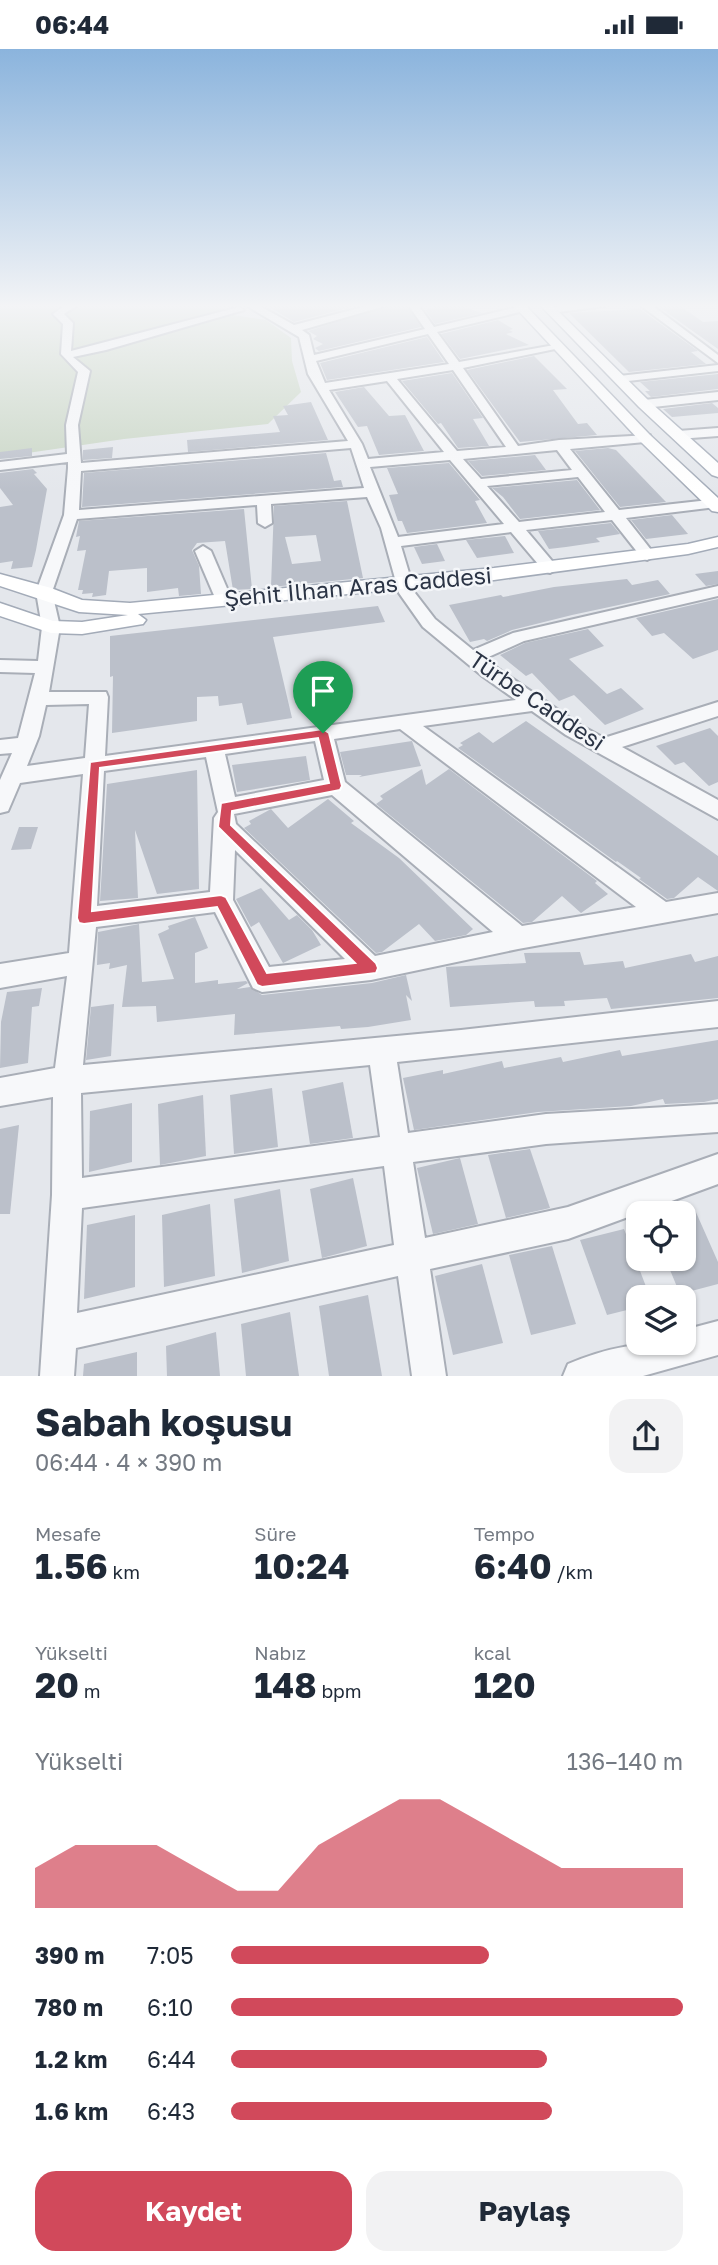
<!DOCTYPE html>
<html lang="tr">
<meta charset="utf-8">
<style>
body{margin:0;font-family:"Golos Text",sans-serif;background:#f2f2f3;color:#1f2937;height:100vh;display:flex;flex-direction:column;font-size:26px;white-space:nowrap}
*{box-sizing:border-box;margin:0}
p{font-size:23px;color:#747a83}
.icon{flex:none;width:38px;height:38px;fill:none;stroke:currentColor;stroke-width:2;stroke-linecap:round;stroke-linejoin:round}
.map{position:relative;height:1327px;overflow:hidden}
.drawer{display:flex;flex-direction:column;background:#fff;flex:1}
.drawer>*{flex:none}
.fabs{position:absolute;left:626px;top:1152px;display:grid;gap:14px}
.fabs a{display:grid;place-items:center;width:70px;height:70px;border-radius:14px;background:#fff;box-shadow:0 2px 5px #0004;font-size:35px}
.pin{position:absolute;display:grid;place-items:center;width:60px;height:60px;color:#fff;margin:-72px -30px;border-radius:50% 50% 50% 0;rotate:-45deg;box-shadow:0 0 7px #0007}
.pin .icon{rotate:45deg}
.round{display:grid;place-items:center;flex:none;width:74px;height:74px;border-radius:21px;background:#f2f2f3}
.head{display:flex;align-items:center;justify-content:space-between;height:119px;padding:0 35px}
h1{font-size:38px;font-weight:700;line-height:52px}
.stats{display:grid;grid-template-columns:repeat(3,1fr);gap:10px;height:119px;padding:7px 35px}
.stats div{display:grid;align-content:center}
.stats b{font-size:35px;font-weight:700}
.stats small{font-size:19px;font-weight:400}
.stats p{font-size:19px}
.chart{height:196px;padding:14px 35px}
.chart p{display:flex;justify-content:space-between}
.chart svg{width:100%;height:126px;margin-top:7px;fill:#d1495b;opacity:.7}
.cta{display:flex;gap:14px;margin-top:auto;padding:14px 35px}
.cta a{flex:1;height:80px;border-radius:21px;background:#d1495b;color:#fff;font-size:28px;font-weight:700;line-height:80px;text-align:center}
.cta a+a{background:#f2f2f3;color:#1f2937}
ul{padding:0 35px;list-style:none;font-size:23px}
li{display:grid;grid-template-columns:112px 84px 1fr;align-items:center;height:52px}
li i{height:18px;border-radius:9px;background:#d1495b}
.status{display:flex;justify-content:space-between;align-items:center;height:49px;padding:0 35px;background:#fff;direction:ltr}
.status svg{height:19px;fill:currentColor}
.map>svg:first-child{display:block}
.green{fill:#c9d6c5}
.building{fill:#bbc0ca;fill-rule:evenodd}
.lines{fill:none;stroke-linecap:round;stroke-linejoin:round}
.minor-casing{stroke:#a9aeb7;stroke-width:4}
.major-casing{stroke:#a3abb8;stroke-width:3}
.minor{fill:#f7f8fa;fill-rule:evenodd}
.major{fill:#fff;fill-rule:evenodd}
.route{fill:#d1495b;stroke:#fff;stroke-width:2;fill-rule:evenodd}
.labels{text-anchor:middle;stroke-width:5;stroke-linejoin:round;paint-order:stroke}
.street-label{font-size:23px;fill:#2b3445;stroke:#f4f6f9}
</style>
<div class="status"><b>06:44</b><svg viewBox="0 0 49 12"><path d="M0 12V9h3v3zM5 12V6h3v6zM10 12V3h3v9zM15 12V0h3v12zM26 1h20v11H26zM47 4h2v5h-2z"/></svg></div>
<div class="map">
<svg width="718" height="1327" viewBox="0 0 718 1327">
<rect width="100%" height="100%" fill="#e4e7ec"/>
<polygon class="green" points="0,257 230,257 233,266 266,271 291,289 292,312 301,343 268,375 124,390 0,408"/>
<g class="building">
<polygon points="268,257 355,257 294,273"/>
<polygon points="387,257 407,257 421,278 319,302 315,299 323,295 313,290 317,287 308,282"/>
<polygon points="440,257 461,257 482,264 435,275 425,261"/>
<polygon points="680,257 703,273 718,272 718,300 659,258"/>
<polygon points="640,260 698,302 691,303 706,315 629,323 569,264"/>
<polygon points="498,271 513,280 509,281 513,283 506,285 529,296 460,310 441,285"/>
<polygon points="427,288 444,313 327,331 320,314"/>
<polygon points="534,307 567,340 553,341 578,375 587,374 597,386 520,393 467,321"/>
<polygon points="452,324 483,369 473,370 489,397 458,399 441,374 438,375 402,332"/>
<polygon points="718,325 718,340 651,348 645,342 650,342 640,333"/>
<polygon points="364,338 389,367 405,366 424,402 379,406 367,377 358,378 335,343"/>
<polygon points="311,353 328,391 188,403 187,391 280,383 273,367 288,366 283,357"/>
<polygon points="712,354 718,359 718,364 672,368 663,360"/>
<polygon points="113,398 112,409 83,411 83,401"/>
<polygon points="32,399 32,407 0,410 0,403"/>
<polygon points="608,399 616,401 666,453 620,458 575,402"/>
<polygon points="326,404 334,432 341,431 343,438 82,458 84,424"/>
<polygon points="535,406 546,421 482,427 468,412"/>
<polygon points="449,414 480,451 475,452 487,474 407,484 402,472 398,472 389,446 398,445 387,419"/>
<polygon points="33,420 37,424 34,425 47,440 36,501 32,518 11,520 13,512 0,514 0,458 13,456 0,439 0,424"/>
<polygon points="577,431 600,461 520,470 503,448 492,439"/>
<path d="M347,452L363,529L271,538L274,457ZM316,486L321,512L292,515L285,488Z"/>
<polygon points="244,460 252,540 233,541 225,492 197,494 192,501 199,517 201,545 179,547 178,539 147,543 147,519 109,522 106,546 92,548 93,544 82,545 83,541 78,541 86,501 77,502 80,487 76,488 79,472"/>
<polygon points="672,466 688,485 646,490 631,471"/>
<polygon points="611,474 620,485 596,489 600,493 566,498 549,500 538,482"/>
<polygon points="505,487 514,504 477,509 466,491"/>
<polygon points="437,495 445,512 422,515 414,498"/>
<polygon points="718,522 718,535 706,537 695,525"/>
<polygon points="627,530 632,536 658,531 670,545 572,566 512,581 487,592 484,590 470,593 449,556 501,546 503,548 554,538"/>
<polygon points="718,550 718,601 693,610 664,584 652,587 636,569"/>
<polygon points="378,557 385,573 273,588 292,669 247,676 242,654 219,657 218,647 197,648 197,672 112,684 113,627 110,628 110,587"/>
<polygon points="588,580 604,597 569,610 607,645 621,639 644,660 605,676 574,646 559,652 532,624 526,627 500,606 525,594"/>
<polygon points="526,672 718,807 718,842 698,828 674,849 667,850 639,830 641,829 617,812 616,813 458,699 463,696 460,694 479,683 493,694"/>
<polygon points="710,679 718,687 718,733 709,737 684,713 675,716 656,697"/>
<polygon points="412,692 421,717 359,728 362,726 346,726 340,703"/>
<polygon points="306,707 310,731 237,743 232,716"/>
<polygon points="422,720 426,736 449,720 597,832 595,834 608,845 581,864 562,847 532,873 523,874 376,755 383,750 380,747"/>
<polygon points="197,721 199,840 157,845 135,781 138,849 100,852 107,735"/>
<polygon points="328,750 354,772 351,774 399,809 473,880 466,886 435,892 419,875 382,903 376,904 244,779 251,775 249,772 271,760 288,779"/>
<polygon points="19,778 38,778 31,800 11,801"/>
<polygon points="261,839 289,871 297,866 312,881 321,896 283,914 259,873 251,878 236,850"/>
<polygon points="195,868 208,899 195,904 195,934 218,931 218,935 246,932 248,934 237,940 250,938 262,946 372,934 406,926 412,952 406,946 411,971 368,978 341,980 340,977 234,986 235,965 157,973 156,957 122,958 127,916 109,920 110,914 97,916 98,883 139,875 142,933 174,930 158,885 169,880 168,877"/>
<polygon points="580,903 584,916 623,912 625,919 691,905 695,913 718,907 718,949 611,960 607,949 564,952 565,957 535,958 534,952 450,958 446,918 526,914 524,904"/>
<polygon points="42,939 39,957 32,958 28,1014 0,1019 1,973 7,943"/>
<polygon points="114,955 111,1007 86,1011 91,958"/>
<polygon points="718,991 718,1050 704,1053 665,1055 663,1050 631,1057 538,1063 414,1081 403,1029 443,1021 443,1025 502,1012 504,1019 561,1008 563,1013 620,1001 622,1007"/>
<polygon points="343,1033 353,1089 310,1095 302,1042"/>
<polygon points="272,1039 278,1098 234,1105 230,1046"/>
<polygon points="203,1046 206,1107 160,1116 158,1055"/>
<polygon points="132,1054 132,1113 89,1123 90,1062"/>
<polygon points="19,1076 10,1165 0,1165 0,1080"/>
<polygon points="530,1100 550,1159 506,1169 488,1106"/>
<polygon points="460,1109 478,1175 433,1185 417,1119"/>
<polygon points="353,1129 367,1197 322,1209 310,1140"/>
<polygon points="280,1140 289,1212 242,1224 234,1150"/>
<polygon points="210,1155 215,1227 164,1238 162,1166"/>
<polygon points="695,1161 718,1213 718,1235 680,1245 665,1209 684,1209 684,1164"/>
<polygon points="135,1166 135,1238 84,1250 87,1176"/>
<polygon points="624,1180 650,1248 639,1248 639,1258 607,1266 580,1191"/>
<polygon points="552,1197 576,1275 531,1286 509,1206"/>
<polygon points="482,1215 503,1294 453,1306 435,1227"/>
<polygon points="368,1246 382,1327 329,1327 319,1257"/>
<polygon points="290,1263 299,1327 246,1327 241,1275"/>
<polygon points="216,1283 220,1327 167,1327 166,1297"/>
<polygon points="137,1303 137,1327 83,1327 84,1315"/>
</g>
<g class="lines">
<g class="minor-casing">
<g id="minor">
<path d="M64,257H76L64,265L73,274L71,302L239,258L244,261L106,301L73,308L90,322L78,376L81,414L348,392L308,325L299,288L247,257H260L294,276L367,257H385L302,281L309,286L314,306L425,280L409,257H419L434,278L522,257L526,260L524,262L437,283L459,313L560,295V299L463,319L518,397L559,391L650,386L651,389L645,393L570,400L619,461L718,450L716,458L626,469L655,506L647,511L642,509L612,471L526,481L558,519L550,524L544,522L511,483L401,497L415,544L435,570L473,601L513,584L718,537V547L524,592L484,610L580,676L604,689L718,653V667L622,698L718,751V770L566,686L532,662L423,677L666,853L718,844V864L518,900L371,931L262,943L253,939L215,863L96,878L83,1016L461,981L718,952V978L397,1013L408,1084L546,1065L718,1055V1083L546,1095L413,1113L425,1189L568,1158L718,1105V1135L568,1190L430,1220L446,1327H412L398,1227L76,1299L74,1327H40L52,1146L53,1048L0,1057V1029L55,1019L67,927L0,939V915L69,904L83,725L20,734L8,762L0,764V731L12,704L0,705V691L18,689L35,624L0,623V611L38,612L42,578L36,543L64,466L68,419V413L0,421V413L67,405L66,376L78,323L61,305L63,275L53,265ZM428,285L449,315L325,334L316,312ZM453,321L506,398L457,402L397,330ZM387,332L444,403L368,410L362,395L329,341ZM351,399L364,439L79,461L81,422ZM557,401L572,421L481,430L463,410ZM450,411L504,475L398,488L370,418ZM578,428L605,463L519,473L487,437ZM367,448L381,479L399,544L423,578L481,626L516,651L105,707L108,648L106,643H49L60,578L52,543L77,470L257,456L258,474L265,478L272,474L271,455ZM89,655L85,709L27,717L39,687L46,656ZM400,680L636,858L522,877L345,733L334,690ZM315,692L324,731L235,748L225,705ZM206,708L218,763L214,769L210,843L97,857L104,722ZM332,746L493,883L375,907L236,775L234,765ZM235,801L345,910L269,918L233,851ZM370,1016L380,1088L82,1129L81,1044ZM384,1117L394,1196L77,1264L82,1159Z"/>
<polygon points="559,257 605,257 551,264 546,261"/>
<polygon points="641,257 653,257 718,306 718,314"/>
<polygon points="718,316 718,322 619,333 613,330 619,327"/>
<polygon points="718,343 718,351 644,359 638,355 644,351"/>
<polygon points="718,379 718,387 678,390 672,386 678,382"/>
<polygon points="203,497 211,502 232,551 230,555 218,555 216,551 195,502"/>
<path d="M718,1272V1306L643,1327H563L568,1315C608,1298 641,1293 684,1293V1281Z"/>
</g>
</g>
<g class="major-casing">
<g id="major">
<polygon points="514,257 526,257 650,386 718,449 718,463 712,462 640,392"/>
<polygon points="541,257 553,257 649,352 718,414 718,428 712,426 639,358"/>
<polygon points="718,488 718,498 688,505 494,531 138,565 146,571 143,575 82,585 51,584 0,567 0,554 53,572 82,573 128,566 79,563 0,537 0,525 51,539 82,551 130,554 494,519 688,495"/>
</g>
</g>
<use href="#minor" class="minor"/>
<use href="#major" class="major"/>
</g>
<linearGradient id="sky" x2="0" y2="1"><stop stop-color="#8bb4dd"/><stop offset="0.58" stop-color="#f3f4f6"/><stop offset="1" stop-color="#f3f4f6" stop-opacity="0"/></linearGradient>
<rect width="718" height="443" fill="url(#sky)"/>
<path class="route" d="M323,680L329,684L342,737L340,741L232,762L231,776L376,914L378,919L376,924L262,938L257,936L217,858L84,875L79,874L77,869L90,713ZM318,689L329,734L221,754L218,778L355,914L267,924L226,848L221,846L92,862L100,719Z"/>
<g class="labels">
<g class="street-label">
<text transform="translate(358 538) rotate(-5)" y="8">Şehit İlhan Aras Caddesi</text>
<text transform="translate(537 652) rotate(34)" y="8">Türbe Caddesi</text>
</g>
</g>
</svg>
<div class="fabs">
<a><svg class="icon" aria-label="locate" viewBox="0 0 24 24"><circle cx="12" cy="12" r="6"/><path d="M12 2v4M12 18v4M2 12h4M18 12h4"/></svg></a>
<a><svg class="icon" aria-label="layers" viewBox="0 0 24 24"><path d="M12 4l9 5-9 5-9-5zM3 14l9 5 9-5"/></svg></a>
</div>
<div class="pin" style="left:323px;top:684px;background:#1e9e55"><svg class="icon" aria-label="arrive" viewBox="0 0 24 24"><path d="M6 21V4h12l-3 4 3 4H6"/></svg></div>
</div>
<section class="drawer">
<div class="head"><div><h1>Sabah koşusu</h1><p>06:44 · 4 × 390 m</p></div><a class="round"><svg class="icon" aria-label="share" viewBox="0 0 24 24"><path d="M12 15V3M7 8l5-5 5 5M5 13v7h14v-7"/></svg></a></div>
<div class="stats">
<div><p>Mesafe</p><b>1.56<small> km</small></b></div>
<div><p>Süre</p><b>10:24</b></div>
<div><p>Tempo</p><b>6:40<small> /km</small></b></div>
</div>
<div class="stats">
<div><p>Yükselti</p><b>20<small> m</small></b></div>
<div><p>Nabız</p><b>148<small> bpm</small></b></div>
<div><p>kcal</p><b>120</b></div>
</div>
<div class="chart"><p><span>Yükselti</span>136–140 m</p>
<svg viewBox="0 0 160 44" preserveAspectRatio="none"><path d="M0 44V30L10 22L20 22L30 22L40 30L50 38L60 38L70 22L80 14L90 6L100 6L110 14L120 22L130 30L140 30L150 30L160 30V44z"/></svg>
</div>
<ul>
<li><b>390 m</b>7:05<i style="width:57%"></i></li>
<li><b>780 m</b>6:10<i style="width:100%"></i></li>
<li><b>1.2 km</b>6:44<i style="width:70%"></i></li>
<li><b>1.6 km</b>6:43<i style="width:71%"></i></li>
</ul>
<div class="cta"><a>Kaydet</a><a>Paylaş</a></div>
</section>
